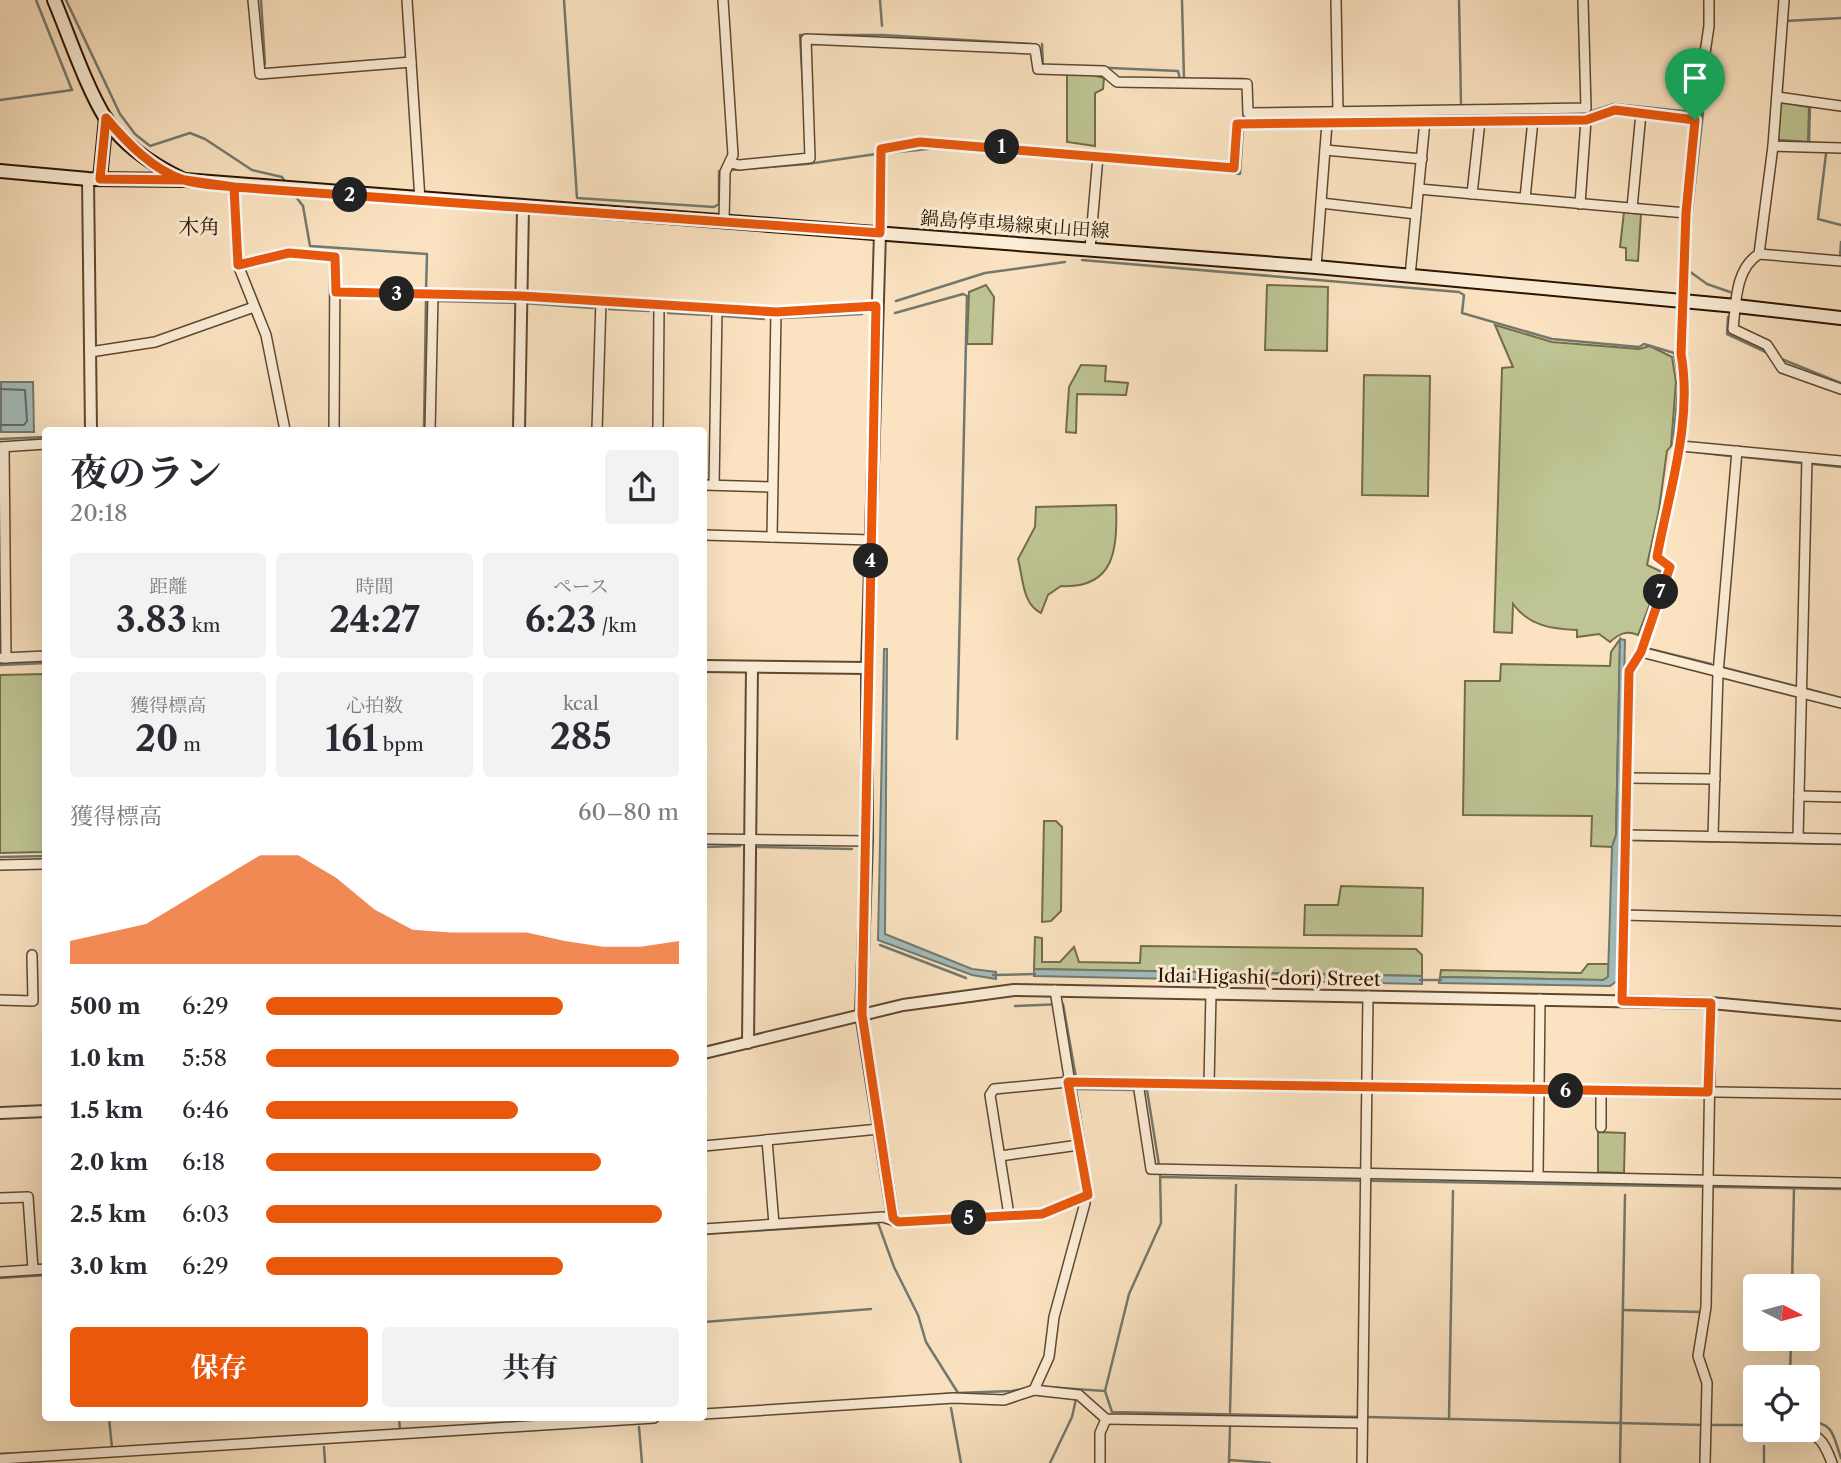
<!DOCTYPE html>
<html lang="ja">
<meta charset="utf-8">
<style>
body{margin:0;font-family:"Libre Caslon Text","Noto Serif JP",serif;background:#f2f2f3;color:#2b2b33;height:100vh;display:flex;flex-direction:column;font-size:26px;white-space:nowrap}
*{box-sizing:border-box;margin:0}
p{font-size:23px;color:#7c7c81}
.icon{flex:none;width:38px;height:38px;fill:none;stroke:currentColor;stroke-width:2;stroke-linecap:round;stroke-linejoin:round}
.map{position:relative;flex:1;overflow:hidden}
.panel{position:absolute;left:42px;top:427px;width:665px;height:994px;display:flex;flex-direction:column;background:#fff;border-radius:7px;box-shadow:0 7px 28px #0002}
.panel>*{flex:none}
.needle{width:46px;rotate:96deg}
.controls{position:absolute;left:1743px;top:1274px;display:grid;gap:14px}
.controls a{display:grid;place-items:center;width:77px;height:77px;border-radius:7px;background:#fff;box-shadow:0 7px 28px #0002;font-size:35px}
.pin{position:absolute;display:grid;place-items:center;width:60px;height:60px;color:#fff;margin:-72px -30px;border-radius:50% 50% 50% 0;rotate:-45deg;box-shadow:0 0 7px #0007}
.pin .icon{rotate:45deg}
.km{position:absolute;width:35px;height:35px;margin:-18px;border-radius:50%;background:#222;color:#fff;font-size:19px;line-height:35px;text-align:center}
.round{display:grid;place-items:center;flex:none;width:74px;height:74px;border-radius:7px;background:#f2f2f3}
.summary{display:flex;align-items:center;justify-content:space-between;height:119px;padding:0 28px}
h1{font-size:38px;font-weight:700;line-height:52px}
.figures{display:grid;grid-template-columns:repeat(3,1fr);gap:10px;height:119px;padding:7px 28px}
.figures div{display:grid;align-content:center;border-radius:7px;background:#f2f2f3;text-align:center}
.figures b{font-size:35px;font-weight:700}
.figures small{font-size:19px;font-weight:400}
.figures p{font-size:19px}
.chart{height:196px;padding:14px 28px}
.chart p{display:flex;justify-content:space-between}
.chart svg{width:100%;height:126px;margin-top:7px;fill:#ea580c;opacity:.7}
.cta{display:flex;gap:14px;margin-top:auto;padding:14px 28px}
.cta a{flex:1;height:80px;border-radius:7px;background:#ea580c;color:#fff;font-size:28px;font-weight:700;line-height:80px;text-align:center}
.cta a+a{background:#f2f2f3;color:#2b2b33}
ul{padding:0 28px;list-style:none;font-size:23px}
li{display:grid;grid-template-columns:112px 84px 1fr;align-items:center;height:52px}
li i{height:18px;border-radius:9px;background:#ea580c}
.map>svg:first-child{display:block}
.green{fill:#bec493;stroke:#756c4a;stroke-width:2}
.water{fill:#a2bcbb;stroke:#737970;stroke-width:2}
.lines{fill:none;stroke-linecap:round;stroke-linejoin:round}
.shore{stroke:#67685e;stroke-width:2}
.stream{stroke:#737970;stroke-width:2.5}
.minor-casing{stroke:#604830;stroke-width:12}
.tertiary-casing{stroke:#604830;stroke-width:14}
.secondary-casing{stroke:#2c1400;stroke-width:16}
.minor{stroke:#fcedd7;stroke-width:9}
.tertiary{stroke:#fcedd7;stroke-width:10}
.secondary{stroke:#fcedd7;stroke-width:12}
.route-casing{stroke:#fff;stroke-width:14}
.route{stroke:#ea580c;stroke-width:9}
.labels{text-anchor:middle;stroke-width:6;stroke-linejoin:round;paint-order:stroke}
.street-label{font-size:19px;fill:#2c1400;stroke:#fcedd7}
.neighbourhood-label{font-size:21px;fill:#2c1400;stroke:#fcedd7}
</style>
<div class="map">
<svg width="1841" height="1463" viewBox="0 0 1841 1463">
<rect width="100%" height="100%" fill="#fbe3c1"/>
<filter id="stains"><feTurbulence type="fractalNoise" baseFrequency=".00286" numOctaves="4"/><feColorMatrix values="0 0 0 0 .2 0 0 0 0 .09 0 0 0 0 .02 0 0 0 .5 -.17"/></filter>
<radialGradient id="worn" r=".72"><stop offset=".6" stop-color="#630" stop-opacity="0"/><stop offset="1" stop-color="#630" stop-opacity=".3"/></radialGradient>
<g class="green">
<polygon points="1088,74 1104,78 1103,89 1095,93 1095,146 1067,142 1067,75"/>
<polygon points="1779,102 1809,107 1808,144 1776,143"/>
<polygon points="1624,212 1641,214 1638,261 1626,260 1626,248 1620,247"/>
<polygon points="986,285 994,297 992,344 967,344 969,292"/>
<polygon points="1267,285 1328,287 1327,351 1265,350"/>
<path d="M1495,325L1552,342L1639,349L1650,346L1672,357L1676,382L1671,446L1667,451L1659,510L1647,565L1662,572L1638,635C1626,630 1619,634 1610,642L1599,634L1577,637V630C1552,629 1529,626 1513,604L1512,633L1494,632L1502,368L1513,367Z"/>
<polygon points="1081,365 1106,366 1105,381 1128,383 1126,395 1077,394 1076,433 1066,432 1069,387"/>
<polygon points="1364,375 1430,376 1428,496 1362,495"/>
<path d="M1116,505C1118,548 1115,589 1061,586L1048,595L1041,613C1022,604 1023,577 1018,559L1035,527L1036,507Z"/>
<polygon points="1620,639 1616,835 1612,847 1591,846 1592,816 1463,815 1465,681 1500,681 1501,664 1610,666 1611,652"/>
<polygon points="45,674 45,852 0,853 0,675"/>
<polygon points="1044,821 1056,821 1062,827 1061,911 1051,921 1042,922"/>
<polygon points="1341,886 1423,888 1422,936 1304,935 1305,905 1338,905"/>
<polygon points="1035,937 1042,938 1042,962 1060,962 1074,947 1079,962 1140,963 1141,946 1416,949 1422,955 1422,976 1034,969"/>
<polygon points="1588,964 1609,964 1608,977 1603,980 1440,977 1441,970 1581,973"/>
<polygon points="1598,1132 1625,1133 1624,1173 1598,1172"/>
</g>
<g class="water">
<polygon points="1,382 33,382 34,432 1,432"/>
<polygon points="1620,639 1625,640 1617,981 1610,986 1439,983 1440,977 1603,980 1608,977 1612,847 1616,835"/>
<polygon points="884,649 887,649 885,934 972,969 996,972 996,979 972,975 878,940"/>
<polygon points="1034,969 1422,976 1422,984 1034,976"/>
</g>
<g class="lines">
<polyline class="shore" points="0,389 25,390 27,421 24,425 0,425"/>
<g class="stream">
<polyline points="66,0 120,114 135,134 150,146 190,133 205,139 252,170 282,177 285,182"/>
<polyline points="261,0 265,64"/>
<polyline points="564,0 577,198 714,207 719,204 719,171"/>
<polyline points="880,0 882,26"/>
<polyline points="1182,0 1184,79"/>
<polyline points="1459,0 1461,103"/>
<polyline points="1786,21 1841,18"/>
<polyline points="818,35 883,35 1031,44"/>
<polyline points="1042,44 1043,65 1178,71 1180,79"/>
<polyline points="1197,79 1243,79"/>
<polyline points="0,100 72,90 36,0"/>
<polyline points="1810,105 1809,142 1818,143"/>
<polyline points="804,106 800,35 804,35"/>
<polyline points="1328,116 1586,113 1614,104 1703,113 1690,228 1689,271 1707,284 1730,292"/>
<polyline points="1779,140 1809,142"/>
<polyline points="951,149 1090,161"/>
<polyline points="889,153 937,148"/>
<polyline points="1826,154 1818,219 1841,225"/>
<polyline points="1104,162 1240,174 1244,111"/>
<polyline points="731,170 807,164 876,154"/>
<polyline points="293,193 303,206 310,246 427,254 426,291"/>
<polyline points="1840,257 1841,242"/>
<polyline points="1082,260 1459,292 1464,295 1462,313 1552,339 1639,347 1644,344 1674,353 1679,380 1673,446"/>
<polyline points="436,301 517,303"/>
<polyline points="896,301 985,273 1065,262"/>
<polyline points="523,303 593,308"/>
<polyline points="609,309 649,311"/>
<polyline points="668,313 709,315"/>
<polyline points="895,313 963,294 967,296 957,739"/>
<polyline points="723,316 764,319"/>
<polyline points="1728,317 1727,334 1770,354"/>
<polyline points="783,318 862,314"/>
<polyline points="1779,358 1841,383"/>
<polyline points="424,430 426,297"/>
<polyline points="0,439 46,437"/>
<polyline points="1688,451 1729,456"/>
<polyline points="1744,457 1801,463"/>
<polyline points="1813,464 1841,467"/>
<polyline points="1650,649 1711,664"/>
<polyline points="0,665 46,663"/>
<polyline points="1725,668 1795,686"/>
<polyline points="1808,689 1841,698"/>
<polyline points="1632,840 1841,844"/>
<polyline points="704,847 740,846"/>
<polyline points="758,847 852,849"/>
<polyline points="0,857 46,856"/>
<polyline points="880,945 966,978"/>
<polyline points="993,975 1035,974"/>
<polyline points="1420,980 1441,980"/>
<polyline points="1015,1006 1063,1004 1078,1089 1135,1090"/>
<polyline points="1142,1090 1147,1090 1159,1165"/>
<polyline points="1160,1172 1161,1223 1129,1294 1105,1391 1112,1412 1360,1417"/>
<polyline points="1161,1177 1841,1189"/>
<polyline points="704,1234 878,1223 894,1267 918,1315 926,1342 958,1393 1012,1391 1032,1387"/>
<polyline points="0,1278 46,1275"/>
<polyline points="1792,1286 1794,1188"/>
<polyline points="1623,1310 1701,1312"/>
<polyline points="704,1322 871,1309"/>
<polyline points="1790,1377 1791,1339"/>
<polyline points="1045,1387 1105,1391"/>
<polyline points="923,1396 958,1393"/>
<polyline points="951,1408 961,1463"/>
<polyline points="1230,1412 1236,1185"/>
<polyline points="1367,1417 1703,1425"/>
<polyline points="109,1418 112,1448"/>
<polyline points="399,1418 400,1431"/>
<polyline points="1449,1419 1453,1191"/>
<path d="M1808,1421C1835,1423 1833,1436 1841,1458"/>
<polyline points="1710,1425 1755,1425"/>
<polyline points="639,1427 642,1463"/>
<polyline points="324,1447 325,1463"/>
<polyline points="0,1454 40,1452"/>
<polyline points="1229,1460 1270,1463"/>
<polyline points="1050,1463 1072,1417 1076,1399"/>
<polyline points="1229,1463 1230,1427"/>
<polyline points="1620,1463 1625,1195"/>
<polyline points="1764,1463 1764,1446"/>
</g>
<g class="minor-casing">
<g id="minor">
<polyline points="253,0 260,74 411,62"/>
<polyline points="407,0 420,200"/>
<polyline points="723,0 733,155 725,172 724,222"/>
<polyline points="1336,0 1338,112"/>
<path d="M1784,0L1773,146L1759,254C1735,269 1736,303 1733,329L1767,345L1782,368L1841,389"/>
<polyline points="1777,97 1841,106"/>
<polyline points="1695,120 1709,26 1709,0"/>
<polyline points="1773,146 1841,148"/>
<polyline points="1325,150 1422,159"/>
<polyline points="731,163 739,165 810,158 806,39 1035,49 1038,69 1104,71 1117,82 1247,84 1248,113 1586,108 1583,0"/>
<polyline points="234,187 238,265 266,335 285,430"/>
<polyline points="1419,189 1686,213"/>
<polyline points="1472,194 1480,121"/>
<polyline points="1525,198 1533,120"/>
<polyline points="1321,203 1416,214"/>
<polyline points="1580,204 1586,120"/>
<polyline points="1632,208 1641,113"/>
<path d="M880,233L881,149L920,142L1234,168L1237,124L1586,120L1615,110L1695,120L1686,213L1681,354C1693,421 1669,491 1657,557L1670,567L1641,652L1629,671L1622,1001"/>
<polyline points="1090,249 1098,156"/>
<polyline points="1759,254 1841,261"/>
<polyline points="238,265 289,253 335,257 334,430"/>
<polyline points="1316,267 1327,123"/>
<polyline points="1410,276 1425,121"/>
<polyline points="336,292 521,296 776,312 876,306"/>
<polyline points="90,352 155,342 254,307"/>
<polyline points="430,430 433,295"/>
<polyline points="597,430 601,300"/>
<polyline points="658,430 659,305"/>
<polyline points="1681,446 1841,461"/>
<polyline points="0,447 46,444"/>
<polyline points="4,447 6,658"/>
<polyline points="704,485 772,487"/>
<polyline points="714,485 717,310"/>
<polyline points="704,535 871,540"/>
<polyline points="772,537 776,312"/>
<polyline points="1641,652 1841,703"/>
<polyline points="2,658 46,656"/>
<polyline points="1627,778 1715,779"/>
<polyline points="1799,796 1841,797"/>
<polyline points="1626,835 1841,839"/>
<polyline points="1713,836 1718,673 1737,451"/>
<polyline points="1798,837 1807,458"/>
<polyline points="704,839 867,841"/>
<polyline points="0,865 46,864"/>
<polyline points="1624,915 1841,921"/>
<polyline points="0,1000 33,1001 32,955"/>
<polyline points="1138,1083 1151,1169 1841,1183"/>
<polyline points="1209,1084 1211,993"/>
<polyline points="1601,1127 1601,1091"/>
<polyline points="767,1140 774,1224"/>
<polyline points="704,1146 879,1129"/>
<polyline points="1000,1156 1079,1145"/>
<polyline points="1538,1175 1540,999"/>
<polyline points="0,1198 28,1197 33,1269"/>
<polyline points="1009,1215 990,1095 994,1089 1068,1082 1841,1094"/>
<polyline points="704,1229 883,1217 898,1222 1042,1214 1088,1195 1055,990"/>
<polyline points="0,1272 46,1269"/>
<polyline points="1034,1390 1049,1357 1054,1317 1085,1203 1084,1197"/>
<polyline points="704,1414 954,1398 1004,1400 1034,1390 1079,1395 1106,1419 1362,1423"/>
<path d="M1786,1432C1817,1433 1821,1434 1832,1463"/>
<polyline points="0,1459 654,1418"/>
<polyline points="1100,1463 1100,1433 1106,1419"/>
<polyline points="1362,1463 1368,996"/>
<polyline points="1705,1463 1707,1383 1698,1356 1706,1307 1711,1003"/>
</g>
</g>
<g class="tertiary-casing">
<g id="tertiary">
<polyline points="88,179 91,430"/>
<polyline points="880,233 867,668 867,841 861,1014 893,1218"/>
<polyline points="519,430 523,208"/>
<polyline points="704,666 867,668"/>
<polyline points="748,1043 752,667"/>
<polyline points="704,1053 903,1005 1014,990 1711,1003 1841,1015"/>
<polyline points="0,1113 46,1111"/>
</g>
</g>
<g class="secondary-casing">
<g id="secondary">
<path d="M54,0C69,36 86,87 106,119C124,146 153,165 182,179"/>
<polyline points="0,171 88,179 185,180 1316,267 1736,306 1841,318"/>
<polyline points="100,179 106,118"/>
</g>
</g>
<use href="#minor" class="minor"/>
<use href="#tertiary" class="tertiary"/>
<use href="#secondary" class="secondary"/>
</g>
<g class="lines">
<g class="route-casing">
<path id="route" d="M1695,120L1615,110L1586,120L1237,124L1234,168L920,142L881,149L880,233L234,187C218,185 199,185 184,180C153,170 127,143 106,118L100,179L185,180L234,187L238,265L289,253L335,257L336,292L521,296L776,312L876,306L862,1014L893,1218L898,1222L1042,1214L1088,1195L1068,1082L1708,1092L1711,1003L1622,1001L1629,671L1641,652L1670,567L1657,557C1669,491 1693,421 1681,354L1686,213L1695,120"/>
</g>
<use href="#route" class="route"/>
</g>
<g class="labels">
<g class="street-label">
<text transform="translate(1015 224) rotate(4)" y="7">鍋島停車場線東山田線</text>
<text transform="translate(1269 977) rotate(1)" y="7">Idai Higashi(-dori) Street</text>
</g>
<g class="neighbourhood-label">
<text x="199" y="234">木角</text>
</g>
</g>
<rect width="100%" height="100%" filter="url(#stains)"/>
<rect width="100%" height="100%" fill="url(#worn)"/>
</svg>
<div class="controls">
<a><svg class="needle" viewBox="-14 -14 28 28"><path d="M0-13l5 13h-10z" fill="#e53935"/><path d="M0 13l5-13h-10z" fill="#7c7c81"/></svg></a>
<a><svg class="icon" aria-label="locate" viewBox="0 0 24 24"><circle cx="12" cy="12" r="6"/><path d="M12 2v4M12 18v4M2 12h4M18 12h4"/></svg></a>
</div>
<div class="pin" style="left:1695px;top:120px;background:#1e9e55"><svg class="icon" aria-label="arrive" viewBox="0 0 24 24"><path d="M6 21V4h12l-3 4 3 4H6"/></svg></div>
<b class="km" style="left:1002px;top:147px">1</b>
<b class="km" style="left:350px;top:195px">2</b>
<b class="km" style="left:397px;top:294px">3</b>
<b class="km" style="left:871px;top:561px">4</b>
<b class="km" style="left:969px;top:1218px">5</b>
<b class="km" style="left:1566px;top:1091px">6</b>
<b class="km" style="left:1661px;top:592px">7</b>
<section class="panel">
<div class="summary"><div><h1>夜のラン</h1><p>20:18</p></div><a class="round"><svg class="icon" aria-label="share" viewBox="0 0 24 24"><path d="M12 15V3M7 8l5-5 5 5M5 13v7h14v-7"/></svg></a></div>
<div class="figures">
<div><p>距離</p><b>3.83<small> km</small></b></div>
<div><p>時間</p><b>24:27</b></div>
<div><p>ペース</p><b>6:23<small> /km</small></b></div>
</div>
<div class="figures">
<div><p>獲得標高</p><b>20<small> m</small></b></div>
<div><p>心拍数</p><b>161<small> bpm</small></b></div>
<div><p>kcal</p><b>285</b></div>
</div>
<div class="chart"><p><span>獲得標高</span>60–80 m</p>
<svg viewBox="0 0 160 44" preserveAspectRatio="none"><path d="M0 44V36L10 33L20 30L30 22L40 14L50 6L60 6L70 14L80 25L90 32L100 33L110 33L120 33L130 36L140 38L150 38L160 36V44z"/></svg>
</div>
<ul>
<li><b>500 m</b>6:29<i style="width:72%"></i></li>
<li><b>1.0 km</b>5:58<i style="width:100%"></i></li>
<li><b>1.5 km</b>6:46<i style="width:61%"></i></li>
<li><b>2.0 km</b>6:18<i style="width:81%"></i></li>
<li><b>2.5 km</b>6:03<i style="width:96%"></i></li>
<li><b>3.0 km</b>6:29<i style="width:72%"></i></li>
</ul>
<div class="cta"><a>保存</a><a>共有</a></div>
</section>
</div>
